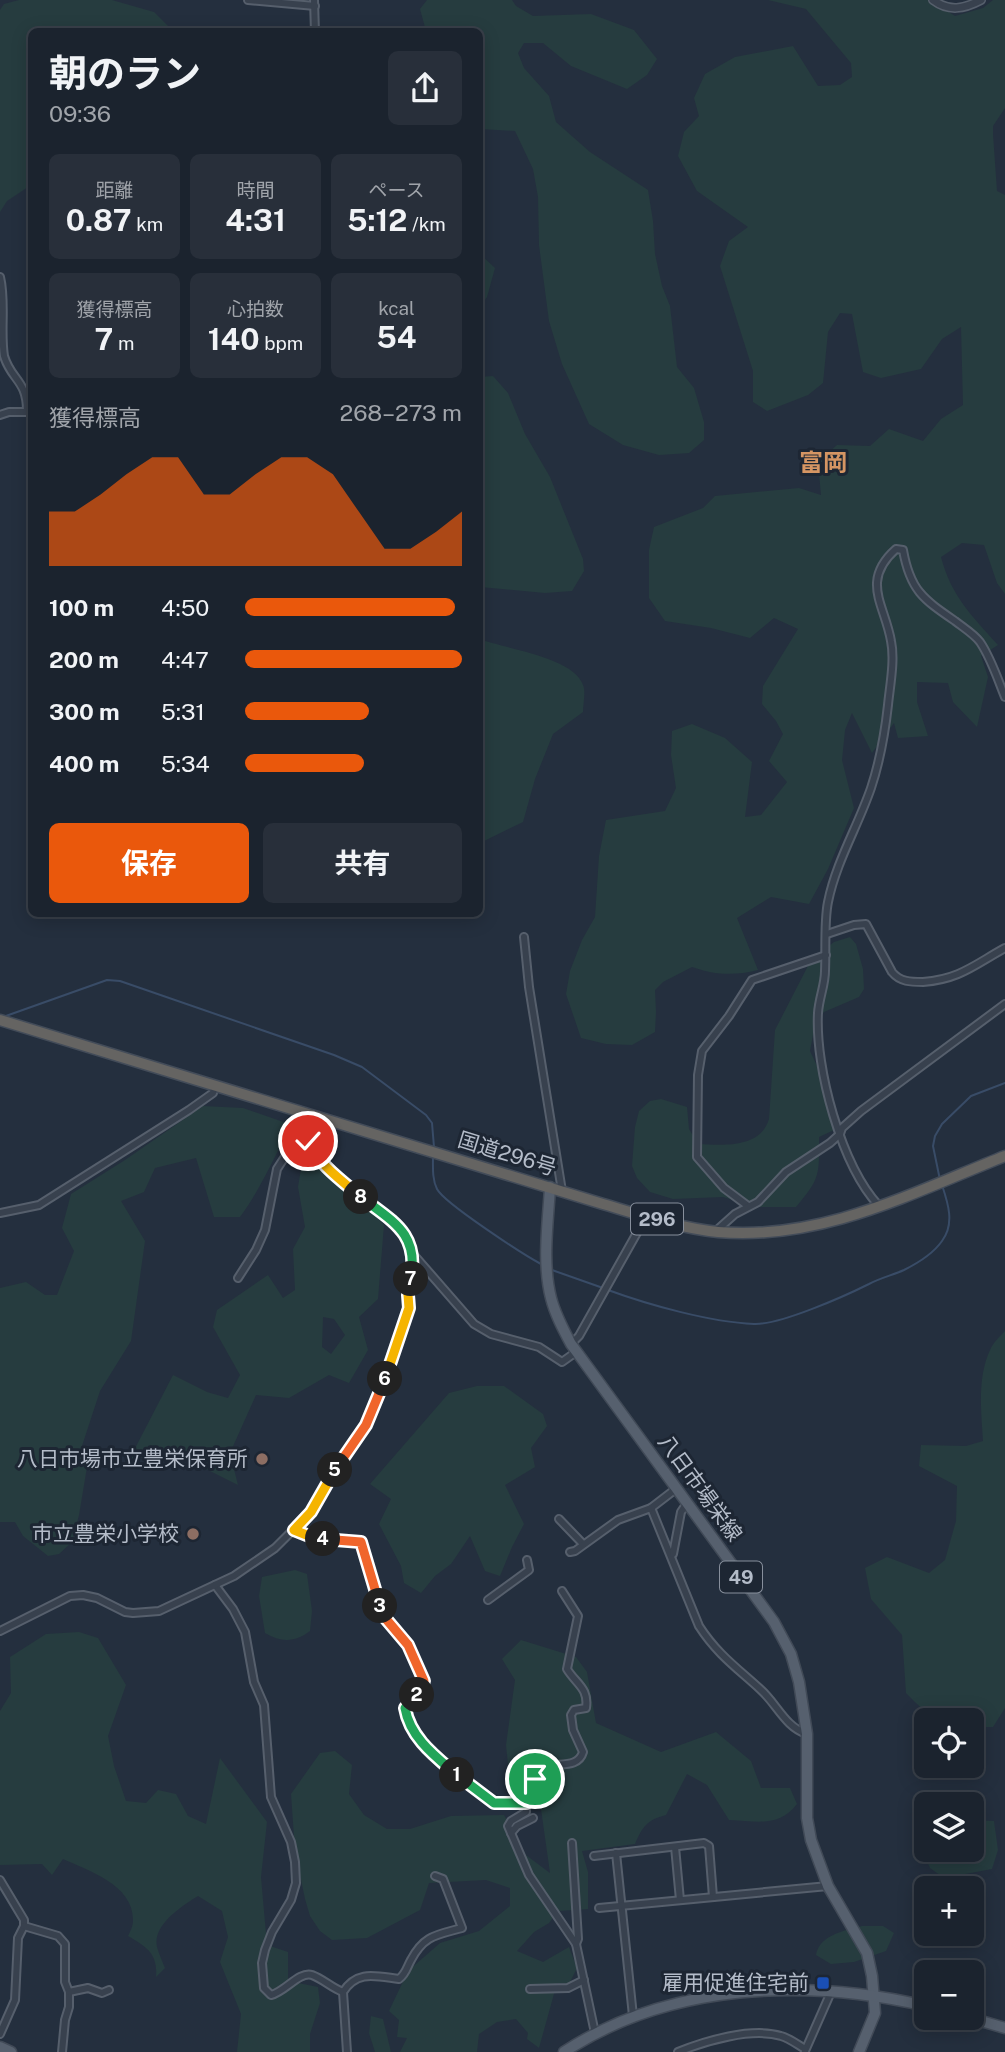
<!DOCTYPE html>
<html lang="ja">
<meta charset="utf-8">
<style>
body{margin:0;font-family:"Public Sans","Noto Sans JP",sans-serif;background:#282f3a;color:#f1f3f6;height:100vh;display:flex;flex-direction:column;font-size:26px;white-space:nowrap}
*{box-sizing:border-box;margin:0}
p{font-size:23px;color:#a0a4aa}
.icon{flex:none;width:38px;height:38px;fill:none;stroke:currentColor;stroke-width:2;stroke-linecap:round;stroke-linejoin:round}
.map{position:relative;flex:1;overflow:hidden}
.sheet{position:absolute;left:28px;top:28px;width:455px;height:889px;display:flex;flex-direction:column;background:#1b232e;border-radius:10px;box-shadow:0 4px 18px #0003,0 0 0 2px #39404a}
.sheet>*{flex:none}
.controls{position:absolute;left:914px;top:1708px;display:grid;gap:14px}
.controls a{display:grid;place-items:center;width:70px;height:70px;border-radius:10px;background:#1b232e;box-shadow:0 4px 18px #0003,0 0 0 2px #39404a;font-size:35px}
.pin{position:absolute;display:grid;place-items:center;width:60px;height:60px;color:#fff;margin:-30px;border:4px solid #fff;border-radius:50%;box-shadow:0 2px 7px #0007}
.km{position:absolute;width:35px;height:35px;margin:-18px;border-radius:50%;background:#222;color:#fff;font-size:19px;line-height:35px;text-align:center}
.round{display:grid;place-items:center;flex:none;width:74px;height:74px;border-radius:10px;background:#282f3a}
.summary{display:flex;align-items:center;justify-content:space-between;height:119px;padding:0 21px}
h1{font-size:38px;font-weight:700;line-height:52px}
.metrics{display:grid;grid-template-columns:repeat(3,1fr);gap:10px;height:119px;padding:7px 21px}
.metrics div{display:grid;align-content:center;border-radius:10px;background:#282f3a;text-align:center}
.metrics b{font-size:30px;font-weight:700}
.metrics small{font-size:19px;font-weight:400}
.metrics p{font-size:19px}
.chart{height:196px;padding:14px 21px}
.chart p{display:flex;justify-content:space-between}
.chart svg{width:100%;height:126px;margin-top:7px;fill:#ea580c;opacity:.7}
.action{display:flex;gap:14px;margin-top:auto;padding:14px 21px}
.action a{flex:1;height:80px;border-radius:10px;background:#ea580c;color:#fff;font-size:28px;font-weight:700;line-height:80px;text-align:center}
.action a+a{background:#282f3a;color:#f1f3f6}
ul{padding:0 21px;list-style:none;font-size:23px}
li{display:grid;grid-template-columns:112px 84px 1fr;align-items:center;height:52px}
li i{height:18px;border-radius:9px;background:#ea580c}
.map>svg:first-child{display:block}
.green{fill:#263c3f;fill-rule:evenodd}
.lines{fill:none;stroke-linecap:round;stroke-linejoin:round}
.stream{stroke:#394c67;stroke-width:2}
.minor-casing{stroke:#565f6c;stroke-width:10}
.tertiary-casing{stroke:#565f6c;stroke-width:10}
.primary-casing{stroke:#414a57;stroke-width:13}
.trunk-casing{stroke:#434c59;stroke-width:13}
.minor{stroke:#38414e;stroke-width:6}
.tertiary{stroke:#38414e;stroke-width:7}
.primary{stroke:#56606e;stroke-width:10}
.trunk{stroke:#656462;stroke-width:10}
.split-1-casing{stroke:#fff;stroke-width:14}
.split-2-casing{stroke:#fff;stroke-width:14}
.split-3-casing{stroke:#fff;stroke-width:14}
.split-4-casing{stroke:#fff;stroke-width:14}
.split-5-casing{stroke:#fff;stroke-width:14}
.split-6-casing{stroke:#fff;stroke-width:14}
.split-7-casing{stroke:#fff;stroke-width:14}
.split-8-casing{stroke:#fff;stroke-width:14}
.split-9-casing{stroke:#fff;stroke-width:14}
.split-1{stroke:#22a559;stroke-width:9}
.split-2{stroke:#22a559;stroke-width:9}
.split-3{stroke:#f0652b;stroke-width:9}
.split-4{stroke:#f0652b;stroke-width:9}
.split-5{stroke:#f5b400;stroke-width:9}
.split-6{stroke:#f0652b;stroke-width:9}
.split-7{stroke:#f5b400;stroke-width:9}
.split-8{stroke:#22a559;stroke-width:9}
.split-9{stroke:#f5b400;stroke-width:9}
.education-dot{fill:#8d6e63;stroke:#1d2633;stroke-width:2.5}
.transit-dot{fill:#1a4fb4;stroke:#1d2633;stroke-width:2.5}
.labels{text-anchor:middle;stroke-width:6;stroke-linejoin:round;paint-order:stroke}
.shield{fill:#1d2633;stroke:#878f9c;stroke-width:2}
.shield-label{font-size:19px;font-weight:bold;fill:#b4bcc9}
.street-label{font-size:21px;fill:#b4bcc9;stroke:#1d2633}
.poi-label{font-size:21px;fill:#b4bcc9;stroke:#1d2633;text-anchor:end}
.quarter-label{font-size:24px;font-weight:bold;fill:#d59563;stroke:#1d2633}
</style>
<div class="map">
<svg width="1005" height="2052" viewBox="0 0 1005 2052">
<rect width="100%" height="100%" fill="#242f3e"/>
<g class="green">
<polygon points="19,0 112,0 154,12 173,31 32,32 31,185 7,201 0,212 0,10 4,4"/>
<polygon points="427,0 512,0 516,6 533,16 591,14 634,30 657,59 647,75 627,89 571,66 543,43 524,43 518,53 524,68 549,96 556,122 590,152 648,190 653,221 655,254 662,286 670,306 677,367 694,388 704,422 704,440 689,453 659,455 623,445 589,424 562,364 549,321 539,245 538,197 533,169 515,131 480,129 480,32 426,31 420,9"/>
<path d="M768,0H930L955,16L983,8L993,0H1005V108L993,126V134L997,191L1005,195V594L997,583L984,545L962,543L941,557C951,596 972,616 998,645L981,656L988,677L977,727L953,702L948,683L917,682V702L928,736L898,738L894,723L872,753L852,713L845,730L842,760L854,808L828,869L809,904L771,897L737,918L758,970C734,976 715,975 692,967L663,982L655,990L656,1012L655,1032L632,1045L606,1044L581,1038L566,994L570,971L582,940L595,917L599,856L606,820L665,811L676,788L671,755L672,731L692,724L725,738L752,762L745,817L761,815L787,782L769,761L783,734L776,721L762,704L763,686L798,629L774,618L750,638L711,628L665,621L649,598V550L654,527L703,508L715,496L799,488L821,495L818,462L837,445L870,446L889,429L923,441L941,419L963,405L961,327L942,339L921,369L881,378L863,372L852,314L840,313L828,332L823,383L808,395L767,411L753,402V371L720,266L729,241L748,227L697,191L678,156L684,132L699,116L694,98L705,74L735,57L793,46L818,86L840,85L852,77L851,63L806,9Z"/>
<polygon points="480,254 495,268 487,297 480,307"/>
<polygon points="493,376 508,393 525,434 550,477 583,559 584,571 572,591 545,593 480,587 480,377"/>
<path d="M480,639C505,649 574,657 583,685C586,692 583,704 583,712L553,734L535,779L523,822L480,843Z"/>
<path d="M850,937L856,944L863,969L864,989L859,997L824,1012L815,1024L810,1051L834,1102V1130L819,1137C819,1174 821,1178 796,1207H757L723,1197L673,1199L650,1192L637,1178L632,1166L635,1127L639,1111L650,1101L661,1099L687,1107L689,1129L698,1144C723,1145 760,1149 769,1119L775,1030L811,960L834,942Z"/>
<path d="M203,1106L243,1108L292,1125C274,1156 261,1189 240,1217H214L196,1158L155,1168L144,1192L121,1201L145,1241L131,1341L100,1391L81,1449L87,1467L79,1515L72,1542L59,1554L48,1556L23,1536L15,1522H0V1288L26,1282L45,1295H57L74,1251L62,1228L71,1194L125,1160Z"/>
<path d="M313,1162L361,1201L384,1225L378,1299L359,1317L368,1350L349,1383L329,1375L289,1398L256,1395L230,1453L238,1485L174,1453L129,1460L173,1375L207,1392L228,1398L240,1375L213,1327L217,1310L268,1275L283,1298L295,1290L293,1249L305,1227L298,1187L301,1169ZM323,1317L334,1319L345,1335L331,1354L322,1347Z"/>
<path d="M1005,1331V1708L993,1727H973L971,1720C932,1720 933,1720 906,1693L902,1635L871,1599L865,1568L887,1557L929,1573L945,1560L956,1521L957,1486L919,1466L921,1445L966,1446L983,1441C981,1410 977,1376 991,1348C994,1342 1000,1336 1005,1331Z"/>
<polygon points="477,1386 504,1386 543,1414 547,1426 531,1448 535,1467 505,1485 524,1524 512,1547 500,1576 485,1571 470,1536 451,1564 435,1576 421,1593 404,1583 401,1566 379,1524 391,1499 370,1484 449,1393"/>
<path d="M295,1570L307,1574L312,1611L310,1631C295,1642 282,1643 265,1633L259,1596L262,1577Z"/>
<path d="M79,1632L98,1638L126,1685L108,1736L114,1766L126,1801L146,1803L158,1790L176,1794L188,1816L206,1824L220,1758L267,1822L261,1877L267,1945L288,1952V1981L318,1987L320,2003L310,2034V2052H237L241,2014L220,1962L228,1937L222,1911L198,1896C182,1906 152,1925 157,1947C159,1954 162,1961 165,1968L156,1977C158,1954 147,1947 128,1936C130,1932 133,1926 133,1921C134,1885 89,1871 63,1859L52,1875L42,1864L0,1865V1711L11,1693L10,1657L46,1634Z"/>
<path d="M521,1640L576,1657L587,1672L596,1723L661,1752L716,1732L751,1761L761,1788H790L797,1804C778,1828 757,1821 729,1820L707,1785L687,1774L666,1815C647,1820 643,1826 635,1844L582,1851L588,1872V1909L558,1911L549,1923L534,1932L517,1951L543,1962L569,1947L577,1968L569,1984L557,1983L539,2048L527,2039L528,2033L516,2019L497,2022L479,2034L477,2052H400L407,2038L397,2037L399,2020L389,2011L408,1971L440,1943L479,1931L510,1906V1888L486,1880L429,1883L420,1910L367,1938L332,1940L320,1931L310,1916L305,1899L295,1851L291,1794L320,1753L335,1751L352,1765L349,1794L364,1815L387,1829H410L451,1816L504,1815L526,1855L550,1873L541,1809L510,1783L506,1745L515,1680L502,1659Z"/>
<polygon points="971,1820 994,1821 998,1850 992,1869 944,1878 930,1868 924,1854 927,1850 971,1850"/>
<path d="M862,1926H883L894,1933L886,1951L854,1962L831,1964L816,1955C819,1935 846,1930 862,1926Z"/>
<polygon points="371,2016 383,2019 391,2052 375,2052 369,2033"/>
</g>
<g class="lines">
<g class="stream">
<polyline points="3,1017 107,980 120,981 334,1055 362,1067 426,1115 432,1123 434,1147"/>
<path d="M433,1156C433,1167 432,1179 437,1189C444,1203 524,1255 541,1264"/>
<polyline points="940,1180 933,1146 935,1136 942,1124 971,1096 1005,1083"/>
<polyline points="552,1270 603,1288"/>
<path d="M608,1290C649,1305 710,1322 754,1324C780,1325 845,1296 869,1284C880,1278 893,1275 904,1270C918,1263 933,1254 942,1241C955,1224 948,1203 942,1185"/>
</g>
<g class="minor-casing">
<g id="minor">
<polyline points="248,0 315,6"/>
<polyline points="314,0 315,32"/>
<path d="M0,277C6,302 0,331 4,356C11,380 27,380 27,411"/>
<polyline points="0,415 9,412 32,412"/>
<path d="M827,934L854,925L866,924L892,972C900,982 911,982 923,982C960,979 974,965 1005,948"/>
<polyline points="524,937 529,987 562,1191"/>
<polyline points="309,1114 308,1141 312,1150 345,1183 396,1223 404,1233 413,1254 474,1324 491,1334 539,1347 562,1362 576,1352"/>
<polyline points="748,1206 724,1188 697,1157 698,1075 702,1051 729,1016 752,980 826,955"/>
<path d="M879,1206C841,1165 815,1068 818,1013C819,998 825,985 825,971C826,950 824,921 828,902C836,862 858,826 871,788C880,761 885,732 888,705C890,685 895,660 891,641C885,605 860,581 896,549L903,550C910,590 923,599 955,621C964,628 974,634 980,642C991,658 998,680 1005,697"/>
<polyline points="0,1213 39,1205 189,1110 213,1093 215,1085"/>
<polyline points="716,1231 735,1214 758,1202 786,1172 830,1143 840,1134 842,1128 861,1111 1005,1004"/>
<polyline points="238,1278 256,1250 265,1230 277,1169 301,1132 308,1128"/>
<polyline points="571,1344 579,1336 638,1231 644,1216"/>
<path d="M651,1508L699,1626C717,1654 737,1668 760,1689C777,1704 785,1727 807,1734"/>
<polyline points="559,1519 583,1544"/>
<path d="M294,1530L314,1538L361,1542L380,1606L386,1619L408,1645L424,1681L421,1692L405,1708C412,1749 459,1776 488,1800L494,1803H526V1812L511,1821L508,1826L529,1875L576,1944L595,2033"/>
<polyline points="570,1552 575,1551 618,1520 651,1508 677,1488"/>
<polyline points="673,1554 681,1512 687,1503"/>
<path d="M215,1585L233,1609L245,1632L254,1682L264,1705L271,1797L291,1842L295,1862L296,1883L291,1900L272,1932L265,1950L262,1963L264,1988L271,1995C285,1992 299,1971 312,1975C323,1979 332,1988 343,1992"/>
<polyline points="488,1600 529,1570 527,1560"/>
<polyline points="0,1631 70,1596 83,1595 97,1598 125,1612 133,1613 159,1611 234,1576 275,1548 311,1512 341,1459 366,1425 383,1387 409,1308 408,1295 413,1254"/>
<path d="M526,1803L535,1779L544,1767C558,1762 578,1769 583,1752L573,1730L571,1715L574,1710L586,1708C589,1688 576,1684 567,1669L578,1616L562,1591"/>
<polyline points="511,1833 517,1826 533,1818"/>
<polyline points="572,1843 578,1939 576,1944"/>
<polyline points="675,1847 680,1900"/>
<polyline points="616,1853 633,2016"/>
<polyline points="594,1856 704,1843 709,1846 713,1897"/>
<polyline points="0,1880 24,1920 24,1926 18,1938 15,2000 0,2034"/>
<polyline points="599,1908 828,1886"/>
<polyline points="24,1926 58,1936 65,1944 65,1982 69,1992 69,2007 65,2020 62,2052"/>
<polyline points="530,1989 568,1988 584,1980"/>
<polyline points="69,1992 88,1988 102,1993 109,1990"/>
<polyline points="805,2051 831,1992"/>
<path d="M347,2052L343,1992C357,1970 375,1976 399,1979C406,1974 407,1967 411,1960C424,1935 437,1935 462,1928L443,1879L435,1876"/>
<path d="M678,2052C705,2041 752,2027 781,2036C789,2038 798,2045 805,2049"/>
</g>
</g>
<g class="tertiary-casing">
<path id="tertiary" d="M933,0C949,12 964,9 981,0"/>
</g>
<g class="primary-casing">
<g id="primary">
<path d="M550,1187C548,1223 542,1263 551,1298C555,1314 563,1329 571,1344L774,1622L791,1654L799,1682L807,1734V1818L811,1840L828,1886L867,1953L872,1976L875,2013L859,2052"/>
<polyline points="971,2018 1005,2028"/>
<polyline points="0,2047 11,2052"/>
<path d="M564,2052C669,1983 806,1978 926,2006"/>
</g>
</g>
<g class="trunk-casing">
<path id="trunk" d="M0,1020L603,1204C640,1215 679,1228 718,1232C821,1241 912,1193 1005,1156"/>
</g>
<use href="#minor" class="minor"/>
<use href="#tertiary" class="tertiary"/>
<use href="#primary" class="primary"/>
<use href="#trunk" class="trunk"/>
</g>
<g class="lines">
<g class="split-1-casing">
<polyline id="split-1" points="457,1775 494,1803 526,1803 535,1779"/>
</g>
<g class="split-2-casing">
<path id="split-2" d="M417,1695L405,1708C410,1738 436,1757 457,1775"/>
</g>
<g class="split-3-casing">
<polyline id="split-3" points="380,1606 386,1619 408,1645 424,1681 417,1695"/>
</g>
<g class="split-4-casing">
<polyline id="split-4" points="323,1539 361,1542 380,1606"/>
</g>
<g class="split-5-casing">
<polyline id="split-5" points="323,1539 314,1538 294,1530 311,1512 335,1470"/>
</g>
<g class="split-6-casing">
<polyline id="split-6" points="335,1470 366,1425 385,1379"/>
</g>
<g class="split-7-casing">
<polyline id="split-7" points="385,1379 409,1308 408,1295 411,1279"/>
</g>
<g class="split-8-casing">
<path id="split-8" d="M361,1197C393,1222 419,1233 411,1279"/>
</g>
<g class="split-9-casing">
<path id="split-9" d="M308,1141C318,1164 342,1181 361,1197"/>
</g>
<use href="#split-1" class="split-1"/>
<use href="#split-2" class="split-2"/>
<use href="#split-3" class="split-3"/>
<use href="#split-4" class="split-4"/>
<use href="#split-5" class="split-5"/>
<use href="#split-6" class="split-6"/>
<use href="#split-7" class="split-7"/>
<use href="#split-8" class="split-8"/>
<use href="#split-9" class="split-9"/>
</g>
<g class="education-dot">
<circle cx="262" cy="1459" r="7"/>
<circle cx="193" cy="1534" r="7"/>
</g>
<rect class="transit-dot" x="816" y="1976" width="14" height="14" rx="3.5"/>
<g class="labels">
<g class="shield">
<rect x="631" y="1203.5" width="52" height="31" rx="5"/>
<rect x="720" y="1561.5" width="42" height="31" rx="5"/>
</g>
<g class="shield-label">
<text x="657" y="1226">296</text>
<text x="741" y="1584">49</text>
</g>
<g class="street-label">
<text transform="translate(507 1154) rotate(17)" y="7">国道296号</text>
<text transform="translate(700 1488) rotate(54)" y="7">八日市場栄線</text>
</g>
<g class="poi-label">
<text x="248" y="1466">八日市場市立豊栄保育所</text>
<text x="179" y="1541">市立豊栄小学校</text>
<text x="809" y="1990">雇用促進住宅前</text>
</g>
<g class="quarter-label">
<text x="823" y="471">富岡</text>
</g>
</g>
</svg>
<div class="controls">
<a><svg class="icon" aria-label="locate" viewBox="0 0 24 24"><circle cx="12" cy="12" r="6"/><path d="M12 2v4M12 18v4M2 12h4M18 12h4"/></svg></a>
<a><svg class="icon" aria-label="layers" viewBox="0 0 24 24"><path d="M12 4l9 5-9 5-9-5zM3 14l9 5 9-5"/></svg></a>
<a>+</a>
<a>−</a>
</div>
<div class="pin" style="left:535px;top:1779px;background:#1e9e55"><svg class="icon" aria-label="arrive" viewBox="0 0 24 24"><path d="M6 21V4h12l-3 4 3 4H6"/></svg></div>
<div class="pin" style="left:308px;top:1141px;background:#d93025"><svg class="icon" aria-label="check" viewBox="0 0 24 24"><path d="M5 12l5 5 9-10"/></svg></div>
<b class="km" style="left:457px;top:1775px">1</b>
<b class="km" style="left:417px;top:1695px">2</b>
<b class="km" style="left:380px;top:1606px">3</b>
<b class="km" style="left:323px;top:1539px">4</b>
<b class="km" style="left:335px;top:1470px">5</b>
<b class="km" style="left:385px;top:1379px">6</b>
<b class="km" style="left:411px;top:1279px">7</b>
<b class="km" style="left:361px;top:1197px">8</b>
<section class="sheet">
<div class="summary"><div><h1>朝のラン</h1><p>09:36</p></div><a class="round"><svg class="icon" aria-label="share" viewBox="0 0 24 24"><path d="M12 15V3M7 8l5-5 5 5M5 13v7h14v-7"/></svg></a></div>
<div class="metrics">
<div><p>距離</p><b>0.87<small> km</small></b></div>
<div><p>時間</p><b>4:31</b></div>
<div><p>ペース</p><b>5:12<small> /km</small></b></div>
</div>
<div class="metrics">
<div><p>獲得標高</p><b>7<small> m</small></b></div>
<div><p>心拍数</p><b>140<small> bpm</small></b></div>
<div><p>kcal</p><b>54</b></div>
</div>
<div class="chart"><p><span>獲得標高</span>268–273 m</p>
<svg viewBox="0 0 160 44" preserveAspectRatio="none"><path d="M0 44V25L10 25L20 19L30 12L40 6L50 6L60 19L70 19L80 12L90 6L100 6L110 12L120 25L130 38L140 38L150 32L160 25V44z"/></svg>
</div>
<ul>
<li><b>100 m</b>4:50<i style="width:97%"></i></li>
<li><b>200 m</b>4:47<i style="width:100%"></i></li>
<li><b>300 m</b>5:31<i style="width:57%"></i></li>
<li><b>400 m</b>5:34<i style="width:55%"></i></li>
</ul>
<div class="action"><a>保存</a><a>共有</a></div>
</section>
</div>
